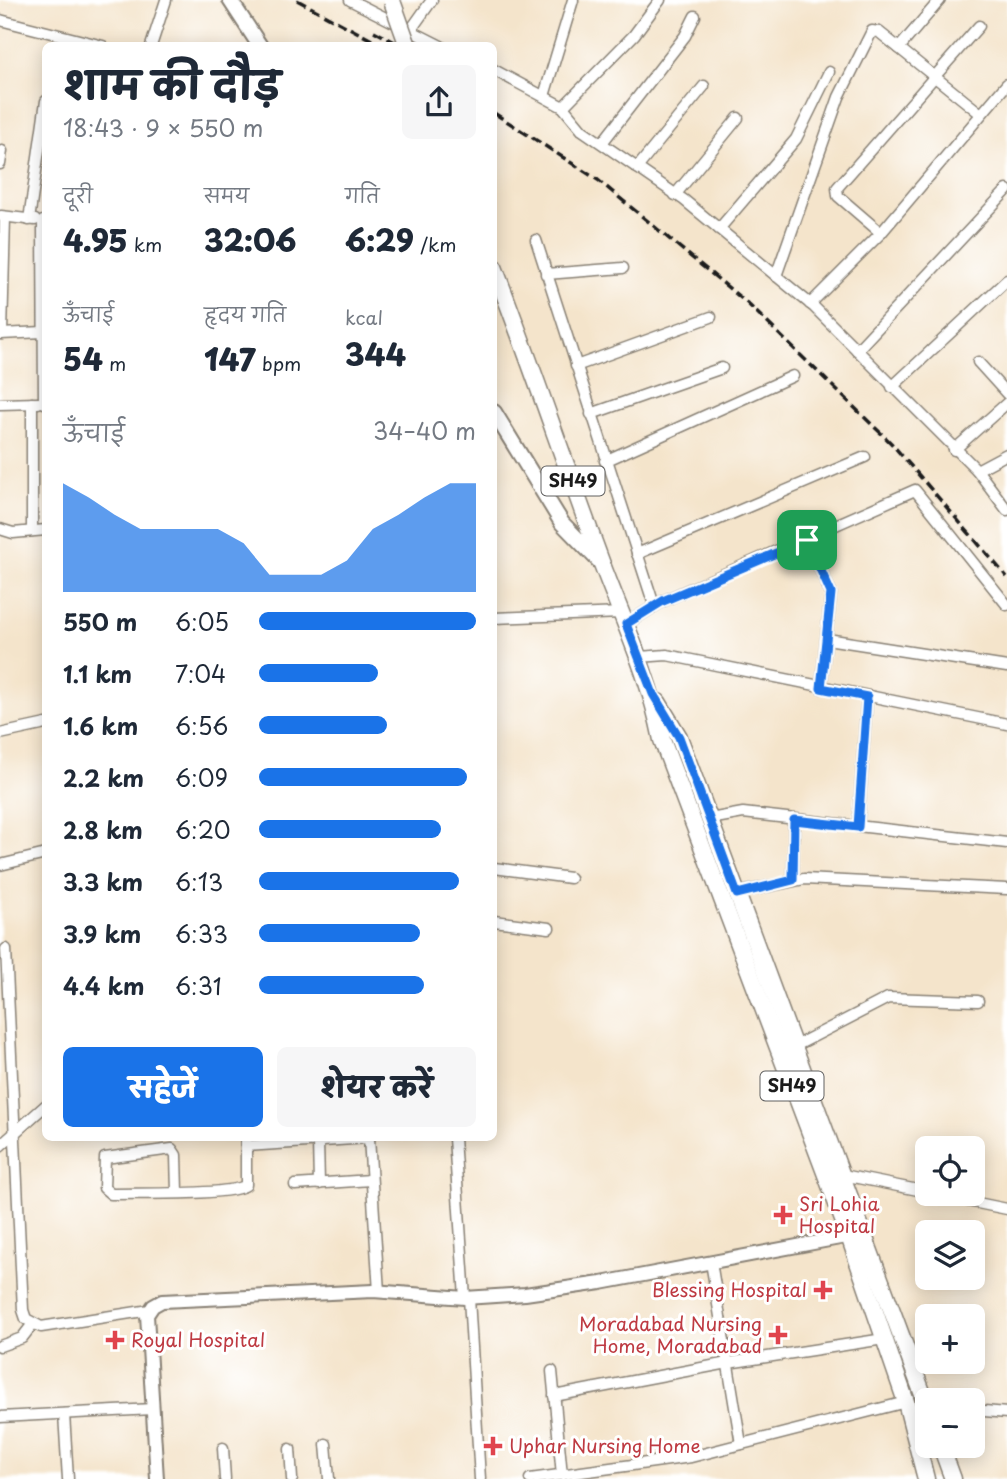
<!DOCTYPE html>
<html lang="hi">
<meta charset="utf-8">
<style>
body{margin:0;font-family:"Playpen Sans","Playpen Sans Deva",sans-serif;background:#f6f6f7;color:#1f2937;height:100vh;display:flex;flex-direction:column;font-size:26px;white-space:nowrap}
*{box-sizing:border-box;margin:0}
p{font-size:23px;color:#747a83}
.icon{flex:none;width:38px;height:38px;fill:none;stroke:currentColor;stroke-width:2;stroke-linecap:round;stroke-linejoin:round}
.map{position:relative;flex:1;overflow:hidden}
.drawer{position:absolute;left:42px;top:42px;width:455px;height:1099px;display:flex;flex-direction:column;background:#fff;border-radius:10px;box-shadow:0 4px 18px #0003}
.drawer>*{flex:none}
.fabs{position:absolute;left:915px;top:1136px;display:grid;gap:14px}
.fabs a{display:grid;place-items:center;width:70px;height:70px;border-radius:10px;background:#fff;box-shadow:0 4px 18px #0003;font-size:35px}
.pin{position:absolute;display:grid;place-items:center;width:60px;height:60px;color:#fff;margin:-30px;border-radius:14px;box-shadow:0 4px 10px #0006}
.round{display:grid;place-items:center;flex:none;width:74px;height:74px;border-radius:10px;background:#f6f6f7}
.headline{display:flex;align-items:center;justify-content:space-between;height:119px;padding:0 21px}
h1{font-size:38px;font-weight:800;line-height:52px}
.stats{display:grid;grid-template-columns:repeat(3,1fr);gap:10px;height:119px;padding:7px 21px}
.stats div{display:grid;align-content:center}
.stats b{font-size:30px;font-weight:800}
.stats small{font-size:19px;font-weight:400}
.stats p{font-size:19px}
.chart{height:196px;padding:14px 21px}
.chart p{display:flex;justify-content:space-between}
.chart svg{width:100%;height:126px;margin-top:7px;fill:#1a73e8;opacity:.7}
.button{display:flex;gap:14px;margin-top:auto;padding:14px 21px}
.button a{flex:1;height:80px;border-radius:10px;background:#1a73e8;color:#fff;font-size:28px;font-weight:800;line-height:80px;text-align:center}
.button a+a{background:#f6f6f7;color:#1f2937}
ul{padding:0 21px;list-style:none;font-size:23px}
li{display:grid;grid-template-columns:112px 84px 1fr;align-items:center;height:52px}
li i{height:18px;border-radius:9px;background:#1a73e8}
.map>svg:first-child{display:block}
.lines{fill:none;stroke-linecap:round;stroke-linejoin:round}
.minor-casing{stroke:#888074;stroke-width:13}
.tertiary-casing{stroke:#888074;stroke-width:16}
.secondary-casing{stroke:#888074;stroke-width:18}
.primary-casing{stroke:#888074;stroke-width:19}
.minor{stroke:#fff;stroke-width:10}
.tertiary{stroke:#fff;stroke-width:12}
.secondary{stroke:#fff;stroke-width:14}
.primary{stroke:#fff;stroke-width:16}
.rail{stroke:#1c1c1c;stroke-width:3.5;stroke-dasharray:10 5;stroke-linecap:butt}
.primary-bridge-casing{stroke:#888074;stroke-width:19;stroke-linecap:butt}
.primary-bridge{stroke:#fff;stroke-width:16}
.route-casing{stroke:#fff;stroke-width:14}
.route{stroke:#1a73e8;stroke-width:9}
.health-dot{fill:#e0444e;stroke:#fff;stroke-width:2.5}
.labels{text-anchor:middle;stroke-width:6;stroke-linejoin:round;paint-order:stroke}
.shield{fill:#fff;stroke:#606060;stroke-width:2}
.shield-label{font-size:18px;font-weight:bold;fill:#1c1c1c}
.health-label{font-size:19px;fill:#be3a42;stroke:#fff;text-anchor:start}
</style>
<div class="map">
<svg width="1007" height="1479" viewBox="0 0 1007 1479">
<rect width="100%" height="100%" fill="#fff"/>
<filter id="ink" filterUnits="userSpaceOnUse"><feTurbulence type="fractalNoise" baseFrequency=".0143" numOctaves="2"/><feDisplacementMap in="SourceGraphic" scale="14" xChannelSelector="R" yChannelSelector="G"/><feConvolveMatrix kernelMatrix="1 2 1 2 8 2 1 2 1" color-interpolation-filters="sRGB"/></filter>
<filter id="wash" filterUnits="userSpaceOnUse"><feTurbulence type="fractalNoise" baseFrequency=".00686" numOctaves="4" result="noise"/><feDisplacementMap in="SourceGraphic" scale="28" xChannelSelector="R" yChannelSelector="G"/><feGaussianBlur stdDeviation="1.57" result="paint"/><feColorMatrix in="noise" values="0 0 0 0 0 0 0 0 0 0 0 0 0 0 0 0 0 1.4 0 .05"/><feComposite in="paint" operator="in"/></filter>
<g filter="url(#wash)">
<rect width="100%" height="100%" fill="#f4e4cb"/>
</g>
<g filter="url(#ink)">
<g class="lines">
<g class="minor-casing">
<g id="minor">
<polyline points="350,0 441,46"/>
<polyline points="0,20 103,46"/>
<polyline points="410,31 432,0"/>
<polyline points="151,46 166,0"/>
<polyline points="899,48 940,0"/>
<polyline points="494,70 563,107 582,130 684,200 814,307 977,470 1007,510"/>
<polyline points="544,96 573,0"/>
<polyline points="563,107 634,35 660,0"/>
<polyline points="602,143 685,36 695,16"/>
<polyline points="0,164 2,151"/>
<polyline points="637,168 704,86"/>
<polyline points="675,195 738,118"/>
<polyline points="1,216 35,220"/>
<polyline points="29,220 46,101"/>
<polyline points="43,221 44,403"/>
<polyline points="719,229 796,139 829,72"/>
<polyline points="881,233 838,196 837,188 979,26"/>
<polyline points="536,240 654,605"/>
<polyline points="546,274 623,268"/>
<polyline points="776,276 839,97 872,31 879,32 981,114"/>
<polyline points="810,304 881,233 1007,84"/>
<polyline points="0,334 44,332"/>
<polyline points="2,334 5,217"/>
<polyline points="857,350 1007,190"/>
<polyline points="978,362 1007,394"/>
<polyline points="576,366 711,317"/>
<polyline points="892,387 1007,280"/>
<polyline points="32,403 32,531"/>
<polyline points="0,404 38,403"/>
<polyline points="591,414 722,368"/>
<polyline points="954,450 1007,403"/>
<polyline points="605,461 793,376"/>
<polyline points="977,470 1007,454"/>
<polyline points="0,529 13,533 46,530"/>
<polyline points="807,540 831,593 821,688"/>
<polyline points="637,554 865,457"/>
<polyline points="494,618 622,613"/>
<polyline points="626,624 663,601 915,490 1007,605"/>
<polyline points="827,639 1007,667"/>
<polyline points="639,657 667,655 1007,724"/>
<polyline points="0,734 46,724"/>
<polyline points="710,819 743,813 1007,843"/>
<polyline points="858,827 867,697"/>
<polyline points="0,865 46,854"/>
<polyline points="494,868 570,878"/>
<polyline points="793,880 794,820"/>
<polyline points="737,893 804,879 1007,889"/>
<polyline points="494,921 549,928"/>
<polyline points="6,949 23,1310 26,1319 41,1327 150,1310"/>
<polyline points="795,1046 888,998 978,1001"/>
<polyline points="369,1138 379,1292"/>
<polyline points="454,1138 465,1298"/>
<polyline points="318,1141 319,1184"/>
<polyline points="0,1146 46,1105"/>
<polyline points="246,1146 369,1138"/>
<polyline points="843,1175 928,1192"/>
<polyline points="295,1185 371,1180"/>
<path d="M177,1192L176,1155L172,1149L105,1158L104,1188L111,1194C135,1193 232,1196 246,1185V1138"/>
<polyline points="933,1194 1007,1209"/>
<polyline points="711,1262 741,1444"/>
<polyline points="469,1298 480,1479"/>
<polyline points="0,1346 22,1338 32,1325"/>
<polyline points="552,1371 562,1475"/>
<polyline points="554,1396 728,1363 884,1339"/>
<polyline points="973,1410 1007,1413"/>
<polyline points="64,1414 68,1479"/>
<polyline points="0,1417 153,1409"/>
<polyline points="326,1444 329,1479"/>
<polyline points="223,1448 225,1479"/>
<polyline points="290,1449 292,1479"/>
<polyline points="530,1479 691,1457 906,1402"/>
</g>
</g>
<g class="tertiary-casing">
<polyline id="tertiary" points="157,1479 147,1315 153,1306 162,1301 373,1291 465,1298 525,1294 601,1283 856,1235"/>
</g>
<g class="secondary-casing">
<g id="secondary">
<polyline points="230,0 260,46"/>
<polyline points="494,412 562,523 602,564"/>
</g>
</g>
<g class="primary-casing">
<g id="primary">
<path d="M494,267C532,365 565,465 602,564C625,625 649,675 662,740L849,1236L906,1402L926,1479"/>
<polyline points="658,702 679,737 928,1408"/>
<polyline points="941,1446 953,1479"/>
</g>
</g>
<use href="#minor" class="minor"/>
<use href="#tertiary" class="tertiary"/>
<use href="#secondary" class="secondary"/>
<use href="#primary" class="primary"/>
<g class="rail">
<polyline points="297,0 383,46"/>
<polyline points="374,31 402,46"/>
<polyline points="494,113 598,180 747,303 891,443 1007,577"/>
</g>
<g class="primary-bridge-casing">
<polyline id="primary-bridge" points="392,1 408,46"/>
</g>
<use href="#primary-bridge" class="primary-bridge"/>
</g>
</g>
<g class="lines" filter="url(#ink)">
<g class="route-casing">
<polygon id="route" points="807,540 831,593 821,688 867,697 858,827 794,820 793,880 737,894 679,737 653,694 626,624 663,601"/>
</g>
<use href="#route" class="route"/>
</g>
<g class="health-dot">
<path d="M779.5 1204.5h7v7h7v7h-7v7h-7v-7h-7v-7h7z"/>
<path d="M819.5 1279.5h7v7h7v7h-7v7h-7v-7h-7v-7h7z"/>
<path d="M774.5 1324.5h7v7h7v7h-7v7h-7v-7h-7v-7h7z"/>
<path d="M111.5 1329.5h7v7h7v7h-7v7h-7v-7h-7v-7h7z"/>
<path d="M489.5 1435.5h7v7h7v7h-7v7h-7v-7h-7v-7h7z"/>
</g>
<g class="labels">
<g class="shield">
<rect x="541.5" y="466.5" width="63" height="29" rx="5"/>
<rect x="760.5" y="1071.5" width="63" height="29" rx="5"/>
</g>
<g class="shield-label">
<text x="573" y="487">SH49</text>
<text x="792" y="1092">SH49</text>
</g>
<g class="health-label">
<text x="799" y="1211">Sri Lohia<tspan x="799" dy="22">Hospital</tspan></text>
<text x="807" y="1297" text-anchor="end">Blessing Hospital</text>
<text x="762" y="1331" text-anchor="end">Moradabad Nursing<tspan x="762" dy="22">Home, Moradabad</tspan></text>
<text x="131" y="1347">Royal Hospital</text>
<text x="509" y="1453">Uphar Nursing Home</text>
</g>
</g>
</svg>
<div class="fabs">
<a><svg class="icon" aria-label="locate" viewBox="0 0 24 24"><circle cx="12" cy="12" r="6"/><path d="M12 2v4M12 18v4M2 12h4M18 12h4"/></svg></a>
<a><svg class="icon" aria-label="layers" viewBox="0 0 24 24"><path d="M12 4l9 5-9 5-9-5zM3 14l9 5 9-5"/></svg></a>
<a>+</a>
<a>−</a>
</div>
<div class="pin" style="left:807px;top:540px;background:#1e9e55"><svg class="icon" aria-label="arrive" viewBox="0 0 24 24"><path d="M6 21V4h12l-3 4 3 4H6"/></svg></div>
<section class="drawer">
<div class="headline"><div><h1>शाम की दौड़</h1><p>18:43 · 9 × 550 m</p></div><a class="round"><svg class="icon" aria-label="share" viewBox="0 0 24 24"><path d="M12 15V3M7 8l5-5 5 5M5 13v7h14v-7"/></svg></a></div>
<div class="stats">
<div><p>दूरी</p><b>4.95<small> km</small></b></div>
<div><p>समय</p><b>32:06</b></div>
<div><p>गति</p><b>6:29<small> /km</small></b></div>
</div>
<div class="stats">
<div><p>ऊँचाई</p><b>54<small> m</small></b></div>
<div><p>हृदय गति</p><b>147<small> bpm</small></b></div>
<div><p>kcal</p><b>344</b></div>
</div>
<div class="chart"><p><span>ऊँचाई</span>34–40 m</p>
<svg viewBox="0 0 160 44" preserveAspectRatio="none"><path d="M0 44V6L10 11L20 17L30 22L40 22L50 22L60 22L70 27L80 38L90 38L100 38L110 33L120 22L130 17L140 11L150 6L160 6V44z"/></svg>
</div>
<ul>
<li><b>550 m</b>6:05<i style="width:100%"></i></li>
<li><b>1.1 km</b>7:04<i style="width:55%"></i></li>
<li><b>1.6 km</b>6:56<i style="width:59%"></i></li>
<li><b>2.2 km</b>6:09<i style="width:96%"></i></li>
<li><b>2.8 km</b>6:20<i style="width:84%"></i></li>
<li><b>3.3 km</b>6:13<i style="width:92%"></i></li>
<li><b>3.9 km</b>6:33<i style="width:74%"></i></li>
<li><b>4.4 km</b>6:31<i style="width:76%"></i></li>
</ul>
<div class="button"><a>सहेजें</a><a>शेयर करें</a></div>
</section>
</div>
